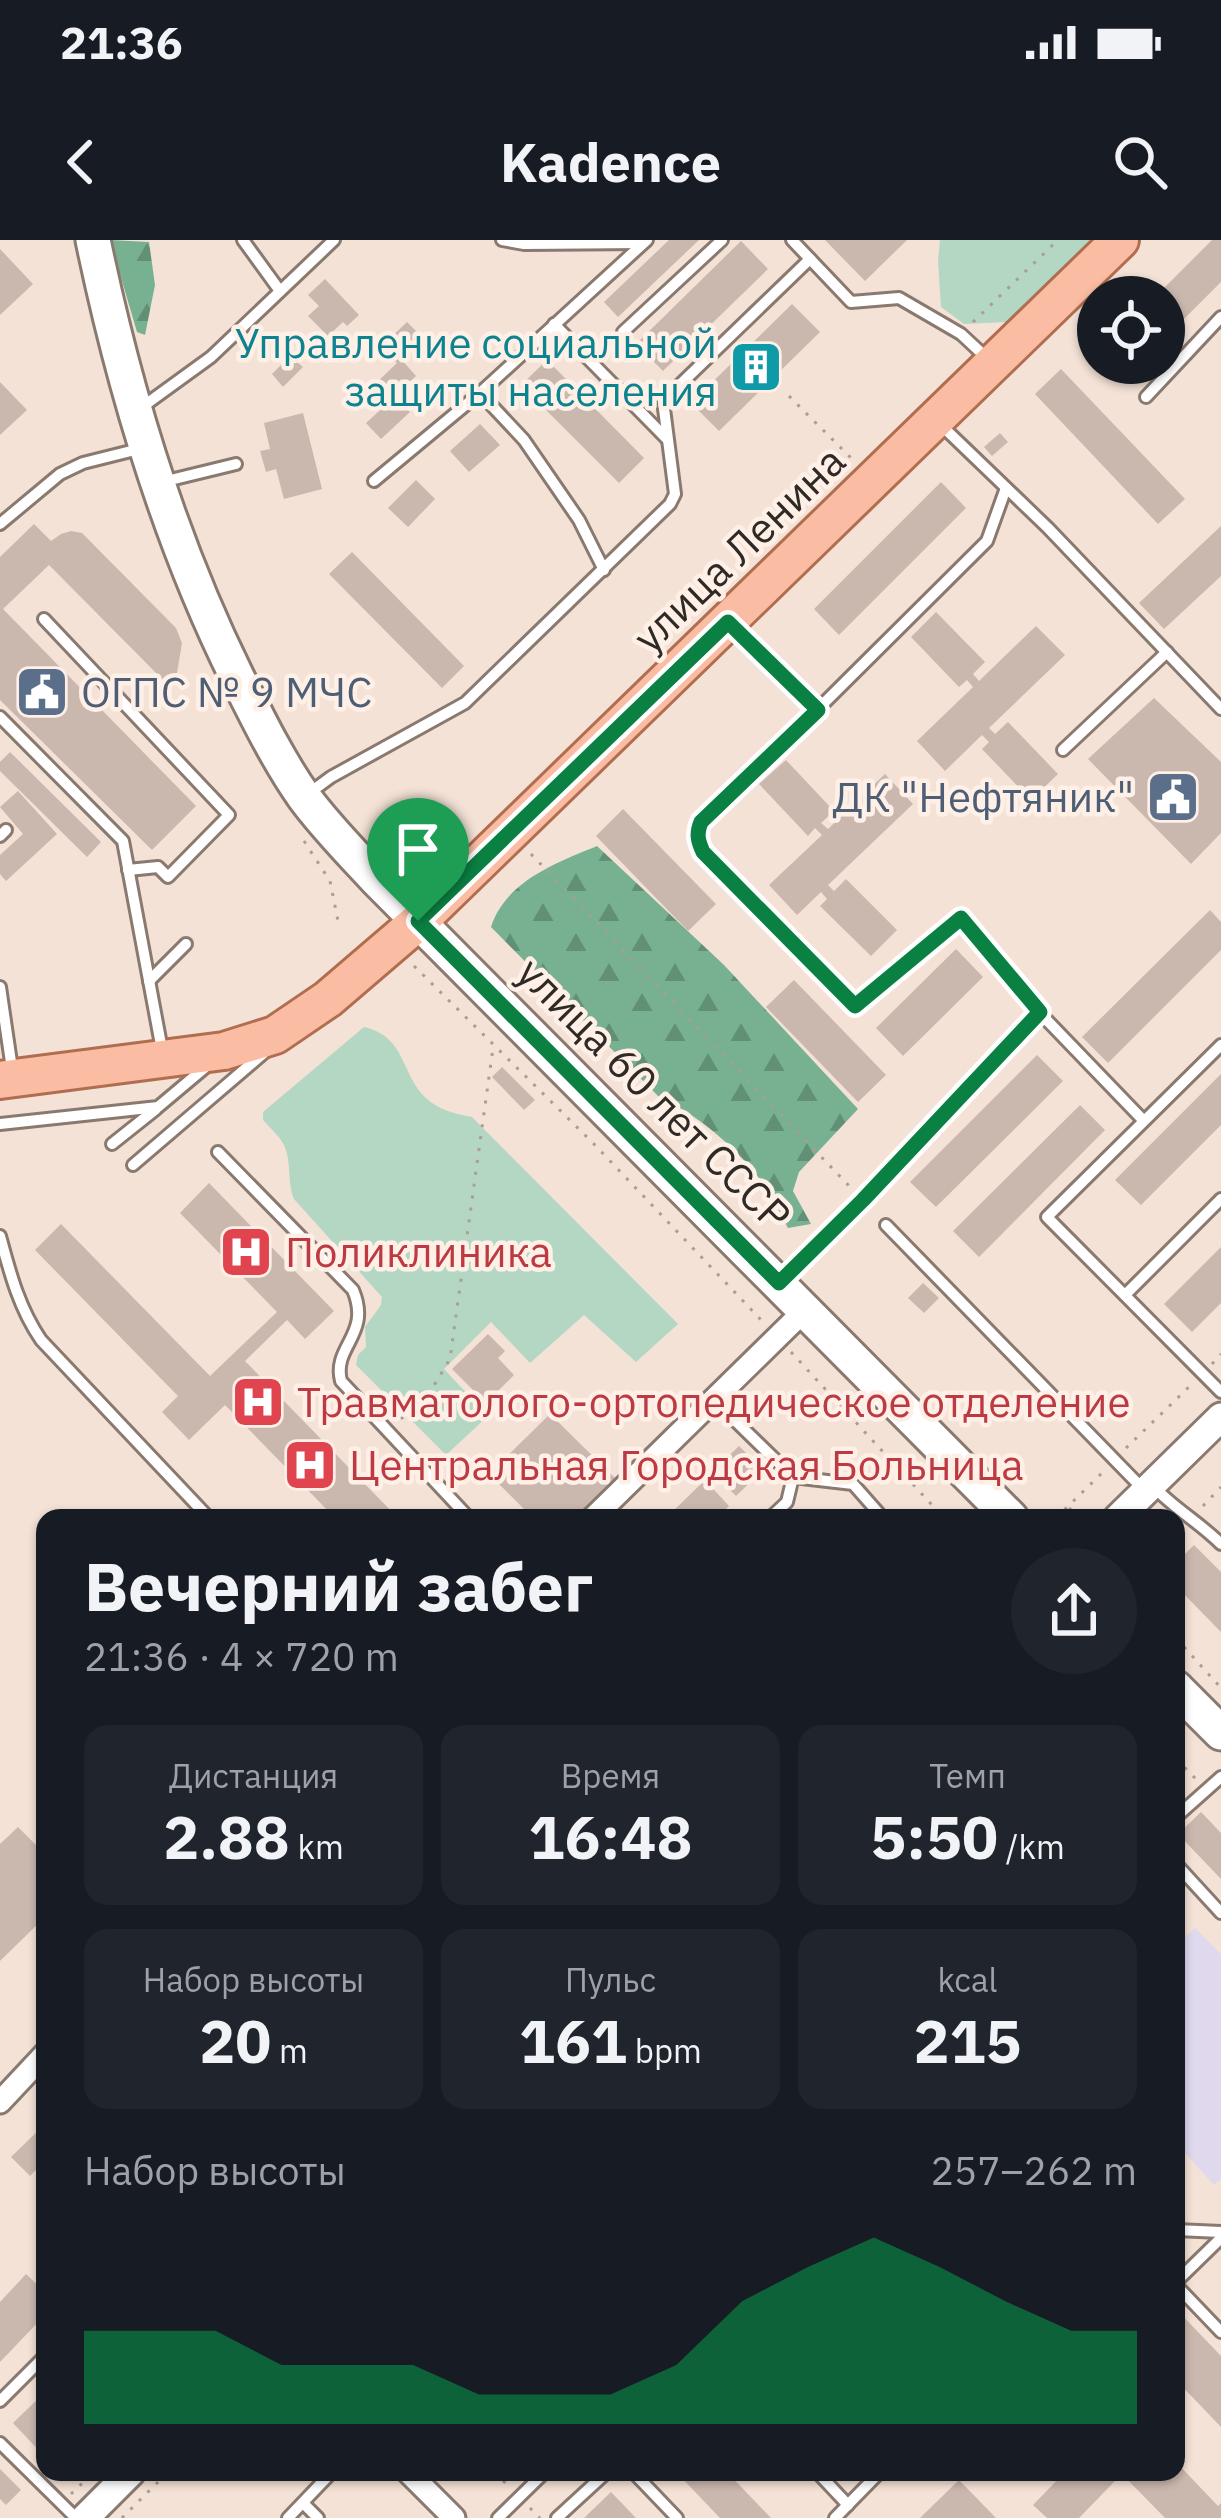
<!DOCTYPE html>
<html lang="ru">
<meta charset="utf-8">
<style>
body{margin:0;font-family:"IBM Plex Sans",sans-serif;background:#20242c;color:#f1f3f6;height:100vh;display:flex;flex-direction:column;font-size:45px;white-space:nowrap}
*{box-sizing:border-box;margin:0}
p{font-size:39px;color:#9ea1a6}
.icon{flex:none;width:66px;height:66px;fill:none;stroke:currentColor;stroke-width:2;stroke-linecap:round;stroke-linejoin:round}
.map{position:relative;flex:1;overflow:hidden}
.details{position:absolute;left:36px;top:1269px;width:1149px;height:972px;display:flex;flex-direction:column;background:#171b24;border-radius:24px;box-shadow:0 3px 9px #0004}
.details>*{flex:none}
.tools{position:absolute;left:1077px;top:36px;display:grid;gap:24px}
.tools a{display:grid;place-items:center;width:108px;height:108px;border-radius:50%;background:#171b24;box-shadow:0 3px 9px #0004;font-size:60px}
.pin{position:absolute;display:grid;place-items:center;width:102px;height:102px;color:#fff;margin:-123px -51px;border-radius:50% 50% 50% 0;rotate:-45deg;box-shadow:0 0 12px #0007}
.pin .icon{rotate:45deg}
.round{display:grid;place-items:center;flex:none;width:126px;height:126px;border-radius:63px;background:#20242c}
.headline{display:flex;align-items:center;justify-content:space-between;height:204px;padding:0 48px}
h1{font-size:66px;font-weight:700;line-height:90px}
.figures{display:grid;grid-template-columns:repeat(3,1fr);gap:18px;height:204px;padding:12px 48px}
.figures div{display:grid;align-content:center;border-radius:24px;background:#20242c;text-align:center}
.figures b{font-size:60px;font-weight:700}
.figures small{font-size:33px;font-weight:400}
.figures p{font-size:33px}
.chart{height:336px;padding:24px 48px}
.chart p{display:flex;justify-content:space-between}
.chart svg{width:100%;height:216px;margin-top:12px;fill:#0b8043;opacity:.7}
.status{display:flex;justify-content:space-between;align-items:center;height:84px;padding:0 60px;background:#171b24;direction:ltr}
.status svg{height:33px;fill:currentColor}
header{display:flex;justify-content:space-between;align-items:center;height:156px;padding:0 48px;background:#171b24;font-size:54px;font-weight:700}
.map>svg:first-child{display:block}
.commercial{fill:#e0d8ed}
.green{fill:#b4d7c3}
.forest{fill:url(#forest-firs)}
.building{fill:#cab8ae}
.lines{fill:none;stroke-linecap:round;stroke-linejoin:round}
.service-casing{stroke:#89796f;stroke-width:16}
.minor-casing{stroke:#89796f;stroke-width:27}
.tertiary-casing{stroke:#89796f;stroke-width:33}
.secondary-casing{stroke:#89796f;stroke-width:39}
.primary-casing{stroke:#b16d4f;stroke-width:42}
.path{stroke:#aa9d94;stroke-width:3;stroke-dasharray:3 9;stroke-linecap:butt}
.service{stroke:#fff;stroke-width:10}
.minor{stroke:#fff;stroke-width:21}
.tertiary{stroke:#fff;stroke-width:27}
.secondary{stroke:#fff;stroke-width:33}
.primary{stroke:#fabda3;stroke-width:36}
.route-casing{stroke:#fff;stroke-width:24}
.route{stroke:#0b8043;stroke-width:15}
.labels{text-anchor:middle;stroke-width:9;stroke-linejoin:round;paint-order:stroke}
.culture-label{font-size:42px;fill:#0d838f;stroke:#fef0e7;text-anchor:end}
.street-label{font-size:42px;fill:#302a26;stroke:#fef0e7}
.service-label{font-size:42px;fill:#4e5e75;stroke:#fef0e7;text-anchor:start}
.health-label{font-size:42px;fill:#be3a42;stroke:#fef0e7;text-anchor:start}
</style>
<div class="status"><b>21:36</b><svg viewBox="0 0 49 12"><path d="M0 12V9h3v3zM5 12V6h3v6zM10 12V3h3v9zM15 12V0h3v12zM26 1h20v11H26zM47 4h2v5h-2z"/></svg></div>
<header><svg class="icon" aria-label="back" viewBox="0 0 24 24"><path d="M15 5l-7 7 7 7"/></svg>Kadence<svg class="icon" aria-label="search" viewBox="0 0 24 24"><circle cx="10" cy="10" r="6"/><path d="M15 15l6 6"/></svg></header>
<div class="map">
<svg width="1221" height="2278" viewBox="0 0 1221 2278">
<defs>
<pattern id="forest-firs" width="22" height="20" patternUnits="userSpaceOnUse" patternTransform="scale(3)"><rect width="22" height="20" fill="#77b192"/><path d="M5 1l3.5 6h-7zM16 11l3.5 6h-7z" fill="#629077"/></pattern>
</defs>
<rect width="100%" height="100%" fill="#f4e2d7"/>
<polygon class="commercial" points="1195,1688 1221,1714 1221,1939 1214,1945 1185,1913 1176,1921 1176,1706"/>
<g class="green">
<polygon points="940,0 1091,0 1007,82 964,84 941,67 938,21"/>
<path d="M364,787C407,797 400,834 427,859C439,870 456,874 472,877L678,1084L636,1122L584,1075L530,1123L491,1082L444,1129L488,1176L446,1215L356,1125L358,1115L366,1107L365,1087L381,1065L382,1057L294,959C287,943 292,923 284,905C280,897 270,888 263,880V872Z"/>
</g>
<g class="forest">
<polygon points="110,0 149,2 155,45 145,95 137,92"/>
<path d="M597,606L724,725L858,869L799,932L793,951L811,984L788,988C780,973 773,958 764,945C744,914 694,871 660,858L491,687C506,641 556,623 597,606Z"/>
</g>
<g class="building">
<polygon points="669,0 699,0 618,77 604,62"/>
<polygon points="825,0 907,0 865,41"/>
<polygon points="1212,0 1221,0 1221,42 1164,99 1164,57 1155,57"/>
<polygon points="741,1 768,29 663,131 636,104"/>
<polygon points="0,9 33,44 0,75"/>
<polygon points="325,39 359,75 347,86 343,82 328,96 308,76 319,66 308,55"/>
<polygon points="792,64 820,92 719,191 691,163"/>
<polygon points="407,82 423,98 401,119 416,136 394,156 410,172 381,199 366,183 389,162 374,145 397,123 381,107"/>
<polygon points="290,116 303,127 283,147 272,134"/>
<polygon points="547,120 644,218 619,243 521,145"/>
<polygon points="1061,129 1185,259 1158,284 1035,154"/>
<polygon points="0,142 27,170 0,195"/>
<polygon points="303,173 322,249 284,259 276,229 266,232 260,211 270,209 264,183"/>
<polygon points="480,184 500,205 469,232 450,211"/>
<polygon points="1000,193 1008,202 992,216 984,207"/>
<polygon points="416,240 435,259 408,287 388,268"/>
<polygon points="941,242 966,268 839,395 814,369"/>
<polygon points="34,284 51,301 61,294 71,291 82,293 176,388 182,403 177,433 167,444 49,325 3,369 196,566 152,610 0,460 0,317"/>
<polygon points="1221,286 1221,336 1164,389 1139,363"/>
<polygon points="352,312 464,426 442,448 329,334"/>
<polygon points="936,372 985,422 973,434 979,441 1036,386 1065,415 989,488 995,494 1008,482 1058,534 1031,560 982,509 989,502 982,495 945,531 917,501 973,447 967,440 959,447 911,397"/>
<polygon points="1154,458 1221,522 1221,593 1191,624 1088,519"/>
<polygon points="10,512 101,602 87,617 0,531 0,522"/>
<polygon points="786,520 834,571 821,583 828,589 885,534 913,564 828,645 834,651 846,639 897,690 871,716 820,666 827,659 821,652 797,675 769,645 822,595 815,588 808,596 759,544"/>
<polygon points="18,551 57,594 6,641 0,634 0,615 23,594 0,567"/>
<polygon points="623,569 716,664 688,691 596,596"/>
<polygon points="1210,670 1221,682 1221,710 1108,823 1082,797"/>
<polygon points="956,709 983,737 903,816 876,788"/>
<polygon points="794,740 886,835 858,862 766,767"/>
<polygon points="1037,815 1063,841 936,967 910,942"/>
<polygon points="502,827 535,860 524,870 492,837"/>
<polygon points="1221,834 1221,885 1141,965 1115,940"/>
<polygon points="1080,865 1105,890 979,1017 953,991"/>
<polygon points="209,943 334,1071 305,1099 287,1080 245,1121 398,1278 335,1278 225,1165 189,1200 162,1172 178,1156 35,1010 61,984 210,1136 277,1072 180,973"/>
<polygon points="1221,1007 1221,1063 1192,1092 1164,1064"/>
<polygon points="923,1043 939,1058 924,1073 908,1058"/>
<polygon points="488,1094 505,1111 498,1118 514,1135 486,1163 452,1129"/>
<polygon points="550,1174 615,1238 574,1278 533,1278 489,1234"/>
<polygon points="739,1206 763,1230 736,1256 712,1232"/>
<polygon points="705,1240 729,1266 717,1278 666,1278"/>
<polygon points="1194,1305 1221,1332 1221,1392 1176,1346 1176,1323"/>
<polygon points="1201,1572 1221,1593 1221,1639 1178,1594"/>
<polygon points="18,1587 45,1614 45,1677 0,1721 0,1604"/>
<polygon points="45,1884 45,1921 30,1936 11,1917"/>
<polygon points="26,2034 45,2052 45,2075 0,2122 0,2062"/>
<polygon points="1176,2069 1221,2116 1221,2187 1176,2140"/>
<polygon points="45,2152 45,2217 13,2183"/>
<polygon points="1176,2222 1218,2266 1221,2263 1221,2278 1165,2278 1120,2232 1176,2232"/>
<polygon points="0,2229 21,2250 6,2265 0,2259"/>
<polygon points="676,2232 727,2232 771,2278 720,2278"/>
<polygon points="1065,2232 1105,2232 1115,2241 1079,2278 1047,2278 1033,2265"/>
<polygon points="959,2240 996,2278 920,2278"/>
<polygon points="611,2252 636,2278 584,2278"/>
</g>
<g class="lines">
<g class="service-casing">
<g id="service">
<polyline points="243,0 280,51"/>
<polyline points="502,0 524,4 643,3"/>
<polyline points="792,0 851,62 899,58 961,94 990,121"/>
<polyline points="554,84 666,198"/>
<polyline points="623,92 722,0"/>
<polyline points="480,153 524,200 579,280 604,330"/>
<polyline points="1146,157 1221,77"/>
<polyline points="138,170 211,117 334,0"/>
<polyline points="941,185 1048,288 1221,469"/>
<polyline points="374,241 480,153 647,0"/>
<polyline points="162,242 236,224"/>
<polyline points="0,284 60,234 83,223 143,208"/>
<polyline points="44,379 229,575 168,637 158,627 128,630"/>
<path d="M730,385L817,470L701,582C696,594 698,601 703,612L855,767L961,678L1003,731L1040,773"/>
<polyline points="817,470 987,301 1006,248"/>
<polyline points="0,477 123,601 162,810"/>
<polyline points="1063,510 1167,412"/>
<polyline points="308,554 331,537 465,463 670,264 675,254 663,161 810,19"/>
<polyline points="0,596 6,590"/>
<polyline points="149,741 186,704"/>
<polyline points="0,747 12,829"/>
<polyline points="1221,805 1047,977 1221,1152"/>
<polyline points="0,884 158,867 208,825"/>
<polyline points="112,904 156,869"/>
<path d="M218,912L353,1050C372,1095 332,1106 341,1141L469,1278"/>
<polyline points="133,925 265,812"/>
<polyline points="886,985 1143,1249"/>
<path d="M0,996C10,1033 19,1068 41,1100L209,1278"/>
<polyline points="782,1041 863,960 1040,773 1143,880"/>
<polyline points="1125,1055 1221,959"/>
<polyline points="713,1159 793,1237 787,1262 770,1278"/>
<polyline points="793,1237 853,1244 883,1278"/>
<path d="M1155,1248C1175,1269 1200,1283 1221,1304"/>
<polyline points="1176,1577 1221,1537"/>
<polyline points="1176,1624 1221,1673"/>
<polyline points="1176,1990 1221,1992"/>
<polyline points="1176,2042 1221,1998"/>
<polyline points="1176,2045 1221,2092"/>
<polyline points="0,2161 45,2116"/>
<polyline points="0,2203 76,2278"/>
<polyline points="633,2232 677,2278"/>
<polyline points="817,2232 848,2265"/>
<polyline points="303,2263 318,2278"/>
<polyline points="288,2278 332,2232"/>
<polyline points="498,2278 545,2232"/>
<polyline points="557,2278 607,2232"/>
<polyline points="835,2278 880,2232"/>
</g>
</g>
<g class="minor-casing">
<g id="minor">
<polyline points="593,1278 806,1069"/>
<polyline points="0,1862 45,1814"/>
<polyline points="408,2232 454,2278"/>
</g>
</g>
<g class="tertiary-casing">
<g id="tertiary">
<polyline points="1118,1278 1221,1177"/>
<polyline points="85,2278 131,2232"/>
</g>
</g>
<g class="secondary-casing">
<g id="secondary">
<path d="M93,0C124,149 169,300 237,437C257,477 278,520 304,557C326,587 352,613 377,640L1011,1278"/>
<polyline points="1176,1448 1221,1493"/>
</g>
</g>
<g class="primary-casing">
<polyline id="primary" points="0,840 224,811 275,795 328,759 419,681 1120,0"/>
</g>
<g class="path">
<polyline points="973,82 1058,0"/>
<polyline points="789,156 853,220"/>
<polyline points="304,601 330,641 338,681"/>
<polyline points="531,614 854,951"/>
<polyline points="414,726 593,903 764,1083"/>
<polyline points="791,1112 944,1278"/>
<polyline points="1212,1124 1221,1114"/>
<polyline points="401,1179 433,1147 450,1119 493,808"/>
<polyline points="1126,1208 1192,1144"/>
<polyline points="1203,1266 1221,1247"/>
<polyline points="1069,1268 1079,1278"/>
<polyline points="1056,1278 1102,1233"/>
<polyline points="1176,1398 1221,1448"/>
<polyline points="1176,1519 1196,1539"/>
<polyline points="495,2232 510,2248"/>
<polyline points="71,2254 94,2232"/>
<polyline points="530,2268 540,2278"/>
<polyline points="122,2278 168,2232"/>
</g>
<use href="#service" class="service"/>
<use href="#minor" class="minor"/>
<use href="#tertiary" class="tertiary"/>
<use href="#secondary" class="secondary"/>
<use href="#primary" class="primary"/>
</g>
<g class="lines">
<g class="route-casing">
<path id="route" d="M728,382L818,470L701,582C696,594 698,601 703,612L855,766L961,678L1040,772L863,960L779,1043L418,681Z"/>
</g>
<use href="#route" class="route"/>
</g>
<defs>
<g id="building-square" transform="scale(2.7)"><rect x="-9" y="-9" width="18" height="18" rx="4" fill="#0f9aa8" stroke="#fef0e7"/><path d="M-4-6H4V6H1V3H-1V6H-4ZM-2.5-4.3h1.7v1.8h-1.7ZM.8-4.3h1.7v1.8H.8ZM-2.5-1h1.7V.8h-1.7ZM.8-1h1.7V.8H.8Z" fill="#fff"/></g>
<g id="civic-square" transform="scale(2.7)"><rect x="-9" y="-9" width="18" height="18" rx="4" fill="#5c6f8a" stroke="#fef0e7"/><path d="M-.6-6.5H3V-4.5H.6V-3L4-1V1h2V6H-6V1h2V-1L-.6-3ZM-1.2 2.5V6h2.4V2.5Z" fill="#fff"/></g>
<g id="hospital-square" transform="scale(2.7)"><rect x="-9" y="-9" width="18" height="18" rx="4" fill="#e0444e" stroke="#fef0e7"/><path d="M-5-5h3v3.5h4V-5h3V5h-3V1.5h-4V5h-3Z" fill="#fff"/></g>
</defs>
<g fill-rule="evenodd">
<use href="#building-square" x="756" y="127"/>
<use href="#civic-square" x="42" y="452"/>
<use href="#civic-square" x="1173" y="557"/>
<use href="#hospital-square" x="246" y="1012"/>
<use href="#hospital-square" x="258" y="1162"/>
<use href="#hospital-square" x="310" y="1225"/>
</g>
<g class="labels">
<g class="culture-label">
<text x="717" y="118">Управление социальной<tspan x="717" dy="48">защиты населения</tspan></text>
</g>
<g class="street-label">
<text transform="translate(739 309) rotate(-44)" y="15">улица Ленина</text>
<text transform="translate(654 854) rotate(45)" y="15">улица 60 лет СССР</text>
</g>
<g class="service-label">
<text x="81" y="467">ОГПС № 9 МЧС</text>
<text x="1134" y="572" text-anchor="end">ДК "Нефтяник"</text>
</g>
<g class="health-label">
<text x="285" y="1027">Поликлиника</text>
<text x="297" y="1177">Травматолого-ортопедическое отделение</text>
<text x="349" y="1240">Центральная Городская Больница</text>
</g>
</g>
</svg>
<div class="tools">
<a><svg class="icon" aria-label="locate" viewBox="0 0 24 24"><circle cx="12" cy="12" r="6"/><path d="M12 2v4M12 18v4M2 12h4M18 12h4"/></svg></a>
</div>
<div class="pin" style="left:418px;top:681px;background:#1e9e55"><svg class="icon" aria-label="arrive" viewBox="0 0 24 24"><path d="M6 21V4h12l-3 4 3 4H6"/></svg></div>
<section class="details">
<div class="headline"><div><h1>Вечерний забег</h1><p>21:36 · 4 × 720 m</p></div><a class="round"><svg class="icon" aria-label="share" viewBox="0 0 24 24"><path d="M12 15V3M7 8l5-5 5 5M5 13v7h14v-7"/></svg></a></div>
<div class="figures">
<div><p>Дистанция</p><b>2.88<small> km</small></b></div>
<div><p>Время</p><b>16:48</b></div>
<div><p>Темп</p><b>5:50<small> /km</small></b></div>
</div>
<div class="figures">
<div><p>Набор высоты</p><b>20<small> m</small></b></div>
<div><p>Пульс</p><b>161<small> bpm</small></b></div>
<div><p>kcal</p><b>215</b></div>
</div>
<div class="chart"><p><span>Набор высоты</span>257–262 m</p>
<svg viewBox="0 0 160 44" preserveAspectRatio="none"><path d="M0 44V25L10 25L20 25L30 32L40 32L50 32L60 38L70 38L80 38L90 32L100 19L110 12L120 6L130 12L140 19L150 25L160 25V44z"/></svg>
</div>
</section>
</div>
